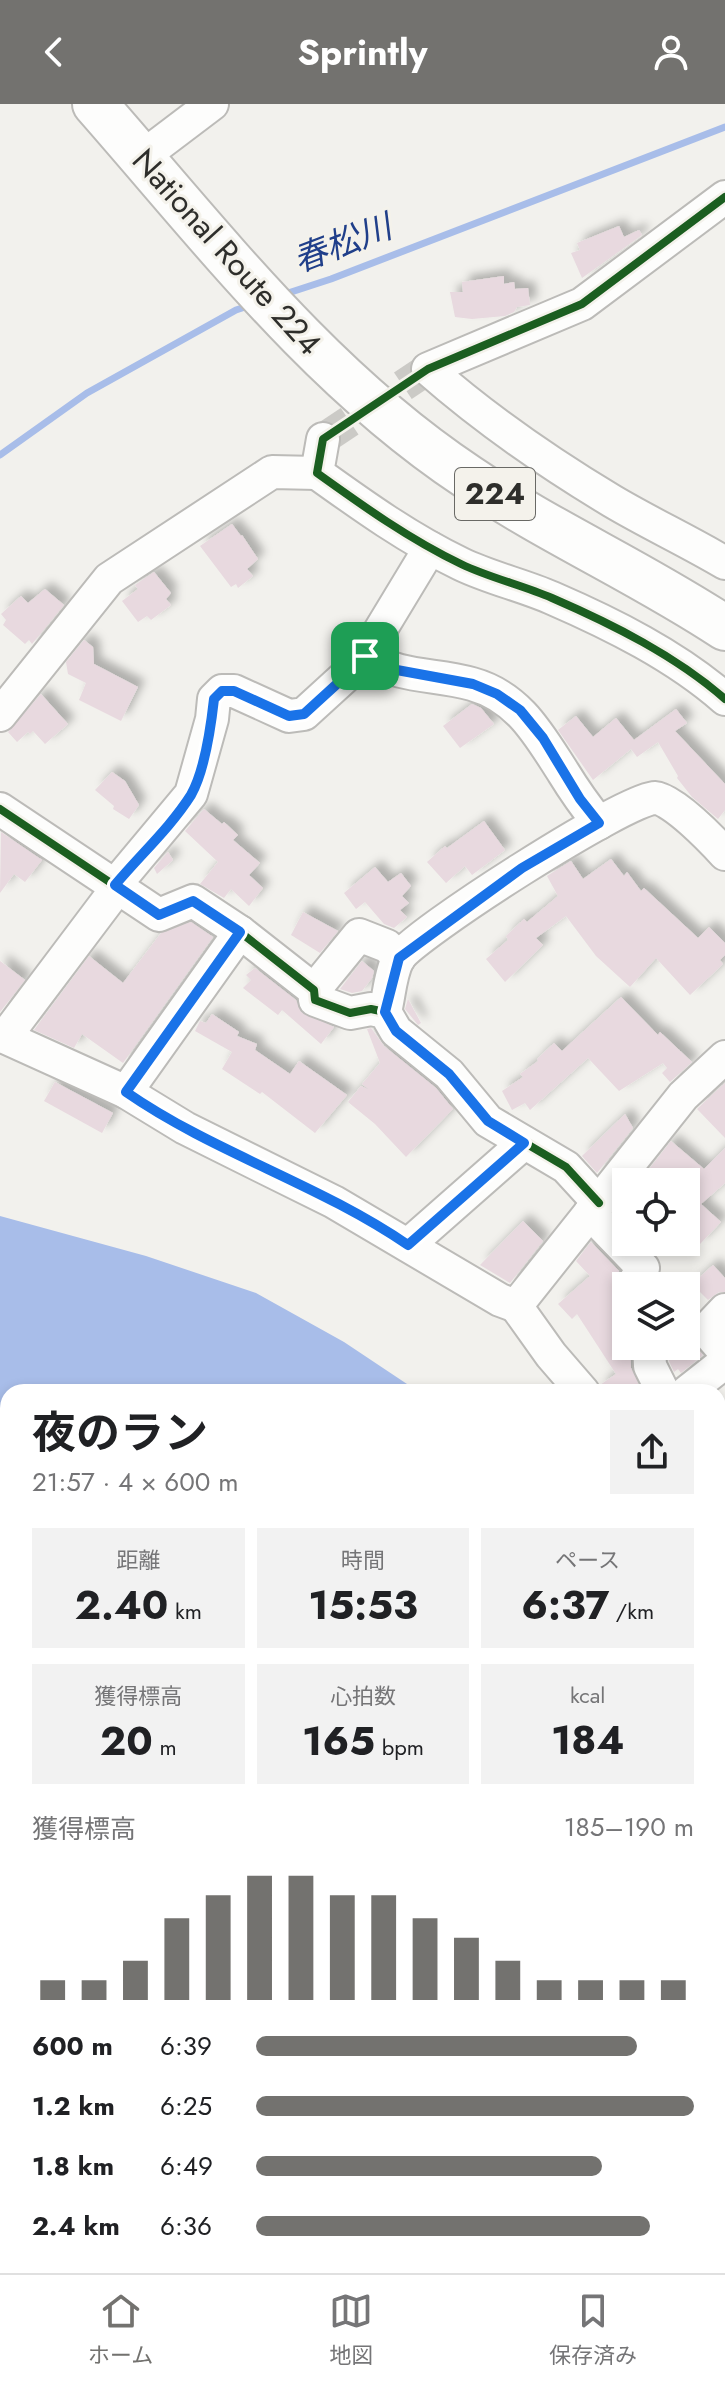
<!DOCTYPE html>
<html lang="ja">
<meta charset="utf-8">
<style>
body{margin:0;font-family:Jost,"Noto Sans JP",sans-serif;background:#f2f2f2;color:#202124;height:100vh;display:flex;flex-direction:column;font-size:30px;white-space:nowrap}
*{box-sizing:border-box;margin:0}
p{font-size:26px;color:#757577}
.icon{flex:none;width:44px;height:44px;fill:none;stroke:currentColor;stroke-width:2;stroke-linecap:round;stroke-linejoin:round}
.map{position:relative;flex:1;overflow:hidden}
.sheet{position:absolute;left:0px;top:1280px;width:726px;height:890px;display:flex;flex-direction:column;background:#fff;border-radius:24px 24px 0 0;box-shadow:0 4px 12px #0003}
.sheet>*{flex:none}
.controls{position:absolute;left:612px;top:1064px;display:grid;gap:16px}
.controls a{display:grid;place-items:center;width:88px;height:88px;border-radius:0px;background:#fff;box-shadow:0 4px 12px #0003;font-size:40px}
.pin{position:absolute;display:grid;place-items:center;width:68px;height:68px;color:#fff;margin:-34px;border-radius:16px;box-shadow:0 4px 12px #0006}
.round{display:grid;place-items:center;flex:none;width:84px;height:84px;border-radius:0px;background:#f2f2f2}
.summary{display:flex;align-items:center;justify-content:space-between;height:136px;padding:0 32px}
h1{font-size:44px;font-weight:700;line-height:60px}
.metrics{display:grid;grid-template-columns:repeat(3,1fr);gap:12px;height:136px;padding:8px 32px}
.metrics div{display:grid;align-content:center;border-radius:0px;background:#f2f2f2;text-align:center}
.metrics b{font-size:40px;font-weight:700}
.metrics small{font-size:22px;font-weight:400}
.metrics p{font-size:22px}
.chart{height:224px;padding:16px 32px}
.chart p{display:flex;justify-content:space-between}
.chart svg{width:100%;height:144px;margin-top:8px;stroke:#73726f;stroke-width:6}
ul{padding:0 32px;list-style:none;font-size:26px}
li{display:grid;grid-template-columns:128px 96px 1fr;align-items:center;height:60px}
li i{height:20px;border-radius:10px;background:#73726f}
header{display:flex;justify-content:space-between;align-items:center;height:104px;padding:0 32px;background:#73726f;color:#fff;font-size:36px;font-weight:700}
.tabs{display:flex;justify-content:space-around;align-items:center;height:112px;border-top:2px solid #e0e0e0;background:#fff;font-size:22px;color:#757577}
.tabs a{display:grid;justify-items:center;gap:4px}
.tabs .current{color:#73726f}
.map>svg:first-child{display:block}
.water{fill:#a8bde9}
.lines{fill:none;stroke-linecap:round;stroke-linejoin:round}
.stream{stroke:#a8bde9;stroke-width:7}
.building{fill:#e8d9df;filter:url(#shadow)}
.minor-tunnel{stroke:#cbcac6;stroke-width:32;stroke-dasharray:32 16;stroke-linecap:butt}
.minor-casing{stroke:#bcbbb8;stroke-width:36}
.highway-casing{stroke:#bcbbb8;stroke-width:48}
.minor{stroke:#fdfdfc;stroke-width:32}
.highway{stroke:#fdfdfc;stroke-width:44}
.cycleway-casing{stroke:#f4f2eb;stroke-width:13}
.cycleway{stroke:#1b5e20;stroke-width:8}
.route-casing{stroke:#fff;stroke-width:16}
.route{stroke:#1a73e8;stroke-width:10}
.labels{text-anchor:middle;stroke-width:6;stroke-linejoin:round;paint-order:stroke}
.shield{fill:#f4f2eb;stroke:#696965;stroke-width:2}
.shield-label{font-size:30px;font-weight:bold;fill:#2e2e2b}
.street-label{font-size:32px;fill:#2e2e2b;stroke:#f4f2eb}
.water-label{font-size:34px;font-style:italic;fill:#203f8a;stroke:#f4f2eb}
</style>
<header><svg class="icon" aria-label="back" viewBox="0 0 24 24"><path d="M15 5l-7 7 7 7"/></svg>Sprintly<svg class="icon" aria-label="person" viewBox="0 0 24 24"><circle cx="12" cy="8" r="4"/><path d="M4 21q1-7 8-7t8 7"/></svg></header>
<div class="map">
<svg width="725" height="2169" viewBox="0 0 725 2169">
<defs>
<filter id="shadow"><feDropShadow dx="7" dy="-7" stdDeviation="4" flood-color="#0004"/></filter>
</defs>
<rect width="100%" height="100%" fill="#f2f1ed"/>
<polygon class="water" points="0,1112 146,1152 256,1189 344,1238 419,1288 8,1288 8,2162 718,2162 718,1423 725,1428 725,2169 0,2169"/>
<g class="lines">
<g class="stream">
<polyline points="282,191 331,175 725,23"/>
<polyline points="0,351 87,289 236,206 251,201"/>
</g>
</g>
<g class="building">
<polygon points="619,122 624,133 639,126 642,131 582,174 571,149 580,146 577,139"/>
<polygon points="504,172 504,180 514,178 515,185 528,184 530,201 517,203 514,208 505,212 472,215 455,213 450,188 463,188 462,178"/>
<polygon points="232,420 241,432 242,431 258,455 247,465 253,472 238,484 236,480 231,483 200,442"/>
<polygon points="154,468 171,489 166,495 171,501 151,516 147,512 138,518 122,497 138,485 135,481"/>
<polygon points="45,485 64,501 32,540 29,536 25,540 3,521 6,516 1,510 21,492 28,499"/>
<polygon points="84,536 93,543 94,560 138,583 121,617 79,596 86,579 68,570 66,558"/>
<polygon points="41,590 68,620 45,640 33,627 30,630 28,628 17,638 8,628"/>
<polygon points="472,600 481,604 494,620 460,644 443,622"/>
<polygon points="676,605 687,619 675,627 725,680 725,706 718,715 692,693 677,674 678,672 658,638 637,653 631,645 593,676 558,626 576,612 593,633 616,614 634,636"/>
<polygon points="112,668 125,677 139,701 129,715 113,705 114,702 95,686"/>
<polygon points="204,705 222,720 224,718 238,731 233,736 260,759 249,771 263,784 249,802 231,785 224,794 200,780 218,758 185,727"/>
<polygon points="484,717 505,746 472,771 465,762 446,779 427,758 445,742 447,744"/>
<polygon points="1,728 42,756 25,778 14,770 0,789"/>
<polygon points="168,748 173,756 157,770 154,764"/>
<polygon points="611,755 624,772 627,768 641,787 644,784 698,834 709,823 725,839 725,851 720,856 723,860 690,891 656,854 630,883 596,852 566,812 536,834 543,841 505,878 486,855 508,836 506,832 524,815 527,818 558,792 547,772 571,757 583,775"/>
<polygon points="375,763 388,778 401,769 411,782 402,792 409,799 400,806 407,813 394,824 384,820 365,798 356,805 344,789"/>
<polygon points="303,808 338,827 320,849 291,831"/>
<polygon points="191,818 213,833 123,959 82,930 74,944 34,926 89,852 123,879 161,829"/>
<polygon points="0,857 25,876 0,908"/>
<polygon points="362,857 374,867 372,874 362,887 352,889 340,885"/>
<polygon points="255,864 296,896 301,908 334,923 321,940 282,906 278,911 243,884 251,876 246,871"/>
<polygon points="621,893 658,931 660,928 692,958 670,978 662,969 667,964 663,959 619,987 588,954 530,1006 525,999 512,1006 502,987 523,973 520,970 538,957 537,955 554,939 562,947"/>
<polygon points="408,895 421,919 418,921 405,905"/>
<polygon points="212,910 239,928 237,932 257,940 255,946 290,970 299,957 347,991 315,1029 262,988 260,990 222,965 232,948 195,927 200,917 206,919"/>
<polygon points="371,924 384,942 436,984 453,1005 406,1053 375,1020 348,998 361,982 368,985 362,980 380,959 367,925"/>
<polygon points="55,978 113,1009 102,1029 44,997"/>
<polygon points="725,979 725,1034 697,1005"/>
<polygon points="625,1010 633,1024 597,1069 582,1052"/>
<polygon points="671,1037 704,1065 725,1044 725,1079 701,1100 721,1118 700,1140 686,1128 686,1078 639,1078"/>
<polygon points="523,1117 543,1137 510,1179 480,1161"/>
<polygon points="591,1138 619,1167 613,1182 616,1192 626,1205 626,1242 630,1242 631,1264 642,1288 602,1288 600,1281 616,1270 577,1210 572,1215 558,1200 590,1172 576,1157"/>
<polygon points="713,1161 725,1174 725,1188 719,1188 708,1196 692,1180"/>
<polygon points="686,1221 691,1238 703,1251 681,1269 678,1265 674,1268 669,1257 668,1242 686,1242"/>
</g>
<g class="lines">
<polyline class="minor-tunnel" points="323,335 428,265"/>
<g class="minor-casing">
<g id="minor">
<polyline points="142,53 212,0"/>
<path d="M725,93L582,200L428,265C485,315 547,358 612,397C649,419 688,437 725,459"/>
<path d="M323,335L317,369C363,402 409,435 461,460C490,474 522,481 552,494C612,520 676,552 725,595"/>
<path d="M365,552C403,575 433,569 472,580C519,593 539,631 563,668C574,686 586,703 599,719"/>
<polyline points="0,611 109,475 272,368 317,369"/>
<polyline points="0,705 159,811 193,797 240,828 314,886 315,896 350,909 371,905 385,908 396,927 449,970 488,1017 566,1063 599,1099"/>
<polyline points="115,781 191,690 212,615 214,595 222,587 234,587 289,612 304,610 361,558 430,444"/>
<polyline points="314,886 359,831 387,842 399,854"/>
<path d="M385,908C389,893 390,870 398,855C412,831 628,693 655,694C673,695 712,736 725,750"/>
<polyline points="0,931 126,988 185,1024 334,1098 500,1196 516,1202"/>
<polyline points="5,933 118,783"/>
<polyline points="126,988 240,828"/>
<polyline points="590,1109 643,1164 632,1182"/>
<polyline points="408,1141 524,1039"/>
<polyline points="725,1206 706,1226 725,1248"/>
<polyline points="649,1242 650,1262 663,1288"/>
<polyline points="583,1288 551,1251 516,1202 683,992 725,953"/>
<polyline points="687,1288 725,1258"/>
</g>
</g>
<g class="highway-casing">
<path id="highway" d="M95,0C211,132 320,275 468,373C551,429 642,469 725,524"/>
</g>
<use href="#minor" class="minor"/>
<use href="#highway" class="highway"/>
<g class="cycleway-casing">
<g id="cycleway">
<path d="M725,93L582,200L428,265L323,335L317,369C363,402 409,435 461,460C490,474 522,481 552,494C612,520 676,552 725,595"/>
<polyline points="0,705 159,811 193,797 240,828 314,886 315,896 350,909 371,905 385,908 396,927 449,970 488,1017 566,1063 599,1099"/>
</g>
</g>
<use href="#cycleway" class="cycleway"/>
</g>
<g class="lines">
<g class="route-casing">
<path id="route" d="M365,552L386,564L473,580L497,590L520,606L543,634L580,695L599,719L522,764L399,854L385,908L396,927L449,970L488,1017L524,1039L408,1141C319,1080 214,1049 126,988L240,828L193,797L159,811L115,781C140,751 170,724 191,691C204,668 211,622 214,595L222,587H234L289,612L304,610L361,558Z"/>
</g>
<use href="#route" class="route"/>
</g>
<g class="labels">
<rect class="shield" x="455" y="364" width="80" height="52" rx="6"/>
<g class="shield-label">
<text x="495" y="400">224</text>
</g>
<g class="street-label">
<text transform="translate(227 148) rotate(48)" y="11">National Route 224</text>
</g>
<g class="water-label">
<text transform="translate(342 139) rotate(-21)" y="12">春松川</text>
</g>
</g>
</svg>
<div class="controls">
<a><svg class="icon" aria-label="locate" viewBox="0 0 24 24"><circle cx="12" cy="12" r="6"/><path d="M12 2v4M12 18v4M2 12h4M18 12h4"/></svg></a>
<a><svg class="icon" aria-label="layers" viewBox="0 0 24 24"><path d="M12 4l9 5-9 5-9-5zM3 14l9 5 9-5"/></svg></a>
</div>
<div class="pin" style="left:365px;top:552px;background:#1e9e55"><svg class="icon" aria-label="arrive" viewBox="0 0 24 24"><path d="M6 21V4h12l-3 4 3 4H6"/></svg></div>
<section class="sheet">
<div class="summary"><div><h1>夜のラン</h1><p>21:57 · 4 × 600 m</p></div><a class="round"><svg class="icon" aria-label="share" viewBox="0 0 24 24"><path d="M12 15V3M7 8l5-5 5 5M5 13v7h14v-7"/></svg></a></div>
<div class="metrics">
<div><p>距離</p><b>2.40<small> km</small></b></div>
<div><p>時間</p><b>15:53</b></div>
<div><p>ペース</p><b>6:37<small> /km</small></b></div>
</div>
<div class="metrics">
<div><p>獲得標高</p><b>20<small> m</small></b></div>
<div><p>心拍数</p><b>165<small> bpm</small></b></div>
<div><p>kcal</p><b>184</b></div>
</div>
<div class="chart"><p><span>獲得標高</span>185–190 m</p>
<svg viewBox="0 0 160 44" preserveAspectRatio="none"><path d="M5 44V38M15 44V38M25 44V32M35 44V19M45 44V12M55 44V6M65 44V6M75 44V12M85 44V12M95 44V19M105 44V25M115 44V32M125 44V38M135 44V38M145 44V38M155 44V38"/></svg>
</div>
<ul>
<li><b>600 m</b>6:39<i style="width:87%"></i></li>
<li><b>1.2 km</b>6:25<i style="width:100%"></i></li>
<li><b>1.8 km</b>6:49<i style="width:79%"></i></li>
<li><b>2.4 km</b>6:36<i style="width:90%"></i></li>
</ul>
</section>
</div>
<nav class="tabs">
<a class="current"><svg class="icon" aria-label="home" viewBox="0 0 24 24"><path d="M3 11l9-7 9 7M6 9v11h12V9"/></svg>ホーム</a>
<a><svg class="icon" aria-label="map" viewBox="0 0 24 24"><path d="M3 6l6-2 6 2 6-2v14l-6 2-6-2-6 2zM9 4v14M15 6v14"/></svg>地図</a>
<a><svg class="icon" aria-label="saved" viewBox="0 0 24 24"><path d="M7 4h10v16l-5-4-5 4z"/></svg>保存済み</a>
</nav>
